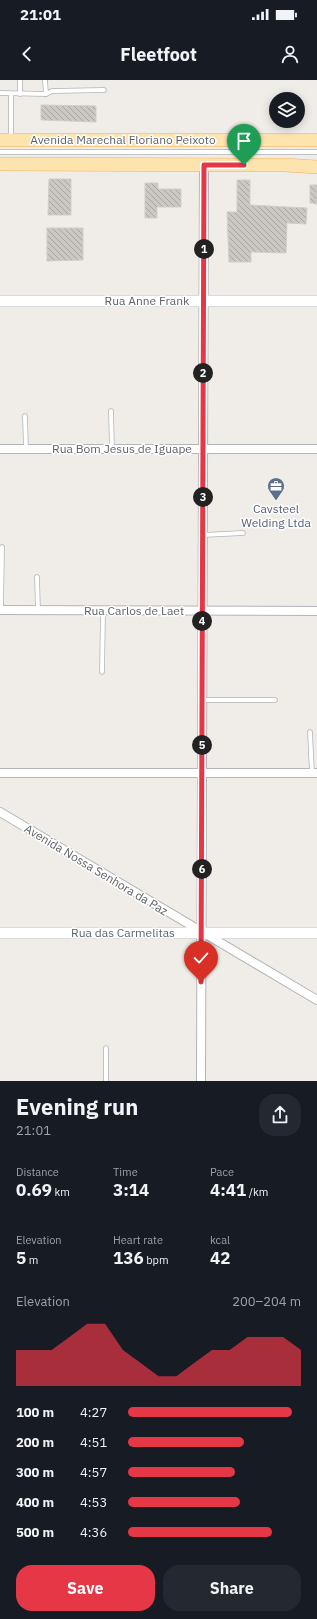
<!DOCTYPE html>
<meta charset="utf-8">
<style>
body{margin:0;font-family:"IBM Plex Sans",sans-serif;background:#242831;color:#f1f3f6;height:100vh;display:flex;flex-direction:column;font-size:15px;white-space:nowrap}
*{box-sizing:border-box;margin:0}
p{font-size:13px;color:#9ea1a6}
.icon{flex:none;width:22px;height:22px;fill:none;stroke:currentColor;stroke-width:2;stroke-linecap:round;stroke-linejoin:round}
.map{position:relative;height:1001px;overflow:hidden}
.drawer{display:flex;flex-direction:column;background:#171b24;flex:1}
.drawer>*{flex:none}
.buttons{position:absolute;left:269px;top:12px;display:grid;gap:8px}
.buttons a{display:grid;place-items:center;width:36px;height:36px;border-radius:50%;background:#171b24;box-shadow:0 2px 10px #0003;font-size:20px}
.pin{position:absolute;display:grid;place-items:center;width:34px;height:34px;color:#fff;margin:-41px -17px;border-radius:50% 50% 50% 0;rotate:-45deg;box-shadow:0 0 4px #0007}
.pin .icon{rotate:45deg}
.km{position:absolute;width:20px;height:20px;margin:-10px;border-radius:50%;background:#222;color:#fff;font-size:11px;line-height:20px;text-align:center}
.round{display:grid;place-items:center;flex:none;width:42px;height:42px;border-radius:16px;background:#242831}
.overview{display:flex;align-items:center;justify-content:space-between;height:68px;padding:0 16px}
h1{font-size:22px;font-weight:700;line-height:30px}
.figures{display:grid;grid-template-columns:repeat(3,1fr);gap:6px;height:68px;padding:4px 16px}
.figures div{display:grid;align-content:center}
.figures b{font-size:17px;font-weight:700}
.figures small{font-size:11px;font-weight:400}
.figures p{font-size:11px}
.chart{height:112px;padding:8px 16px}
.chart p{display:flex;justify-content:space-between}
.chart svg{width:100%;height:72px;margin-top:4px;fill:#e63746;opacity:.7}
.cta{display:flex;gap:8px;margin-top:auto;padding:8px 16px}
.cta a{flex:1;height:46px;border-radius:16px;background:#e63746;color:#fff;font-size:16px;font-weight:700;line-height:46px;text-align:center}
.cta a+a{background:#242831;color:#f1f3f6}
ul{padding:0 16px;list-style:none;font-size:13px}
li{display:grid;grid-template-columns:64px 48px 1fr;align-items:center;height:30px}
li i{height:10px;border-radius:5px;background:#e63746}
.status{display:flex;justify-content:space-between;align-items:center;height:28px;padding:0 20px;background:#171b24;direction:ltr}
.status svg{height:11px;fill:currentColor}
header{display:flex;justify-content:space-between;align-items:center;height:52px;padding:0 16px;background:#171b24;font-size:18px;font-weight:700}
.map>svg:first-child{display:block}
.building{fill:url(#building-back-hatch);stroke:#d5cdc5}
.lines{fill:none;stroke-linecap:round;stroke-linejoin:round}
.lane-casing{stroke:#b2b5b9;stroke-width:5.5}
.street-casing{stroke:#b2b5b9;stroke-width:10}
.secondary-casing{stroke:#b3b7bb;stroke-width:12}
.primary-casing{stroke:#efaf61;stroke-width:14}
.lane{stroke:#fff;stroke-width:4}
.street{stroke:#fff;stroke-width:8}
.secondary{stroke:#fff;stroke-width:11}
.primary{stroke:#fde3ae;stroke-width:13}
.route-casing{stroke:#fff;stroke-width:8}
.route{stroke:#e63746;stroke-width:5}
.labels{text-anchor:middle;stroke-width:3;stroke-linejoin:round;paint-order:stroke}
.street-label{font-size:12px;fill:#5e6367;stroke:#fff}
.service-label{font-size:12px;fill:#4e5e75;stroke:#fff}
</style>
<div class="status"><b>21:01</b><svg viewBox="0 0 49 12"><path d="M0 12V9h3v3zM5 12V6h3v6zM10 12V3h3v9zM15 12V0h3v12zM26 1h20v11H26zM47 4h2v5h-2z"/></svg></div>
<header><svg class="icon" aria-label="back" viewBox="0 0 24 24"><path d="M15 5l-7 7 7 7"/></svg>Fleetfoot<svg class="icon" aria-label="person" viewBox="0 0 24 24"><circle cx="12" cy="8" r="4"/><path d="M4 21q1-7 8-7t8 7"/></svg></header>
<div class="map">
<svg width="317" height="1001" viewBox="0 0 317 1001">
<defs>
<pattern id="building-back-hatch" width="6" height="6" patternUnits="userSpaceOnUse"><rect width="6" height="6" fill="#cbc7c3"/><path d="M-1 5l2 2M0 0l6 6M5-1l2 2" fill="none" stroke="#a8a5a2"/></pattern>
</defs>
<rect width="100%" height="100%" fill="#f0ece7"/>
<g class="building">
<polygon points="41,25 96,26 96,42 41,40"/>
<polygon points="49,99 71,99 71,135 48,135"/>
<polygon points="237,100 250,100 250,125 307,128 306,144 287,143 286,173 251,172 251,182 229,182 227,132 237,132"/>
<polygon points="145,103 158,103 158,109 181,109 181,127 157,127 157,138 145,138"/>
<polygon points="310,105 317,105 317,124 310,123"/>
<polygon points="47,148 83,148 83,180 47,181"/>
</g>
<g class="lines">
<g class="lane-casing">
<g id="lane">
<polyline points="45,0 46,14"/>
<polyline points="0,13 46,14 52,11 104,10"/>
<polyline points="11,14 11,58"/>
<polyline points="20,14 20,0"/>
<polyline points="0,72 317,72"/>
<polyline points="111,331 112,369"/>
<polyline points="25,336 26,369"/>
<polyline points="203,455 243,453"/>
<polyline points="37,497 38,530"/>
<polyline points="1,530 2,467"/>
<polyline points="102,592 103,531"/>
<polyline points="203,620 275,620"/>
<polyline points="310,652 312,693"/>
<polyline points="106,1001 106,968"/>
</g>
</g>
<g class="street-casing">
<g id="street">
<polyline points="0,369 317,369"/>
<polyline points="0,530 317,531"/>
<polyline points="0,693 317,693"/>
<polyline points="0,732 317,920"/>
<polyline points="201,1001 204,85"/>
</g>
</g>
<g class="secondary-casing">
<g id="secondary">
<polyline points="0,221 317,221"/>
<polyline points="0,853 317,853"/>
</g>
</g>
<g class="primary-casing">
<g id="primary">
<polyline points="0,60 317,60"/>
<polyline points="0,84 285,85 317,87"/>
</g>
</g>
<use href="#lane" class="lane"/>
<use href="#street" class="street"/>
<use href="#secondary" class="secondary"/>
<use href="#primary" class="primary"/>
</g>
<g class="lines">
<g class="route-casing">
<polyline id="route" points="201,902 204,85 244,85"/>
</g>
<use href="#route" class="route"/>
</g>
<defs>
<g id="office-pin" transform="scale(0.9)"><path d="M0 17L-7.5 6A9.5 9.5 0 1 1 7.5 6Z" fill="#5c6f8a" stroke="#fff"/><path d="M-6-3h4V-5.5h4V-3h4V5H-6ZM-1-4.5V-3h2v-1.5ZM-6 0V1H6V0Z" fill="#fff"/></g>
</defs>
<g fill-rule="evenodd">
<use href="#office-pin" x="276" y="406"/>
</g>
<g class="labels">
<g class="street-label">
<text x="123" y="64">Avenida Marechal Floriano Peixoto</text>
<text x="147" y="225">Rua Anne Frank</text>
<text x="122" y="373">Rua Bom Jesus de Iguape</text>
<text x="134" y="535">Rua Carlos de Laet</text>
<text transform="translate(96 790) rotate(31)" y="4">Avenida Nossa Senhora da Paz</text>
<text x="123" y="857">Rua das Carmelitas</text>
</g>
<g class="service-label">
<text x="276" y="433">Cavsteel<tspan x="276" dy="14">Welding Ltda</tspan></text>
</g>
</g>
</svg>
<div class="buttons">
<a><svg class="icon" aria-label="layers" viewBox="0 0 24 24"><path d="M12 4l9 5-9 5-9-5zM3 14l9 5 9-5"/></svg></a>
</div>
<div class="pin" style="left:244px;top:85px;background:#1e9e55"><svg class="icon" aria-label="arrive" viewBox="0 0 24 24"><path d="M6 21V4h12l-3 4 3 4H6"/></svg></div>
<div class="pin" style="left:201px;top:902px;background:#d93025"><svg class="icon" aria-label="check" viewBox="0 0 24 24"><path d="M5 12l5 5 9-10"/></svg></div>
<b class="km" style="left:204px;top:169px">1</b>
<b class="km" style="left:203px;top:293px">2</b>
<b class="km" style="left:203px;top:417px">3</b>
<b class="km" style="left:202px;top:541px">4</b>
<b class="km" style="left:202px;top:665px">5</b>
<b class="km" style="left:202px;top:789px">6</b>
</div>
<section class="drawer">
<div class="overview"><div><h1>Evening run</h1><p>21:01</p></div><a class="round"><svg class="icon" aria-label="share" viewBox="0 0 24 24"><path d="M12 15V3M7 8l5-5 5 5M5 13v7h14v-7"/></svg></a></div>
<div class="figures">
<div><p>Distance</p><b>0.69<small> km</small></b></div>
<div><p>Time</p><b>3:14</b></div>
<div><p>Pace</p><b>4:41<small> /km</small></b></div>
</div>
<div class="figures">
<div><p>Elevation</p><b>5<small> m</small></b></div>
<div><p>Heart rate</p><b>136<small> bpm</small></b></div>
<div><p>kcal</p><b>42</b></div>
</div>
<div class="chart"><p><span>Elevation</span>200–204 m</p>
<svg viewBox="0 0 160 44" preserveAspectRatio="none"><path d="M0 44V22L10 22L20 22L30 14L40 6L50 6L60 22L70 30L80 38L90 38L100 30L110 22L120 22L130 14L140 14L150 14L160 22V44z"/></svg>
</div>
<ul>
<li><b>100 m</b>4:27<i style="width:95%"></i></li>
<li><b>200 m</b>4:51<i style="width:67%"></i></li>
<li><b>300 m</b>4:57<i style="width:62%"></i></li>
<li><b>400 m</b>4:53<i style="width:65%"></i></li>
<li><b>500 m</b>4:36<i style="width:83%"></i></li>
</ul>
<div class="cta"><a>Save</a><a>Share</a></div>
</section>
